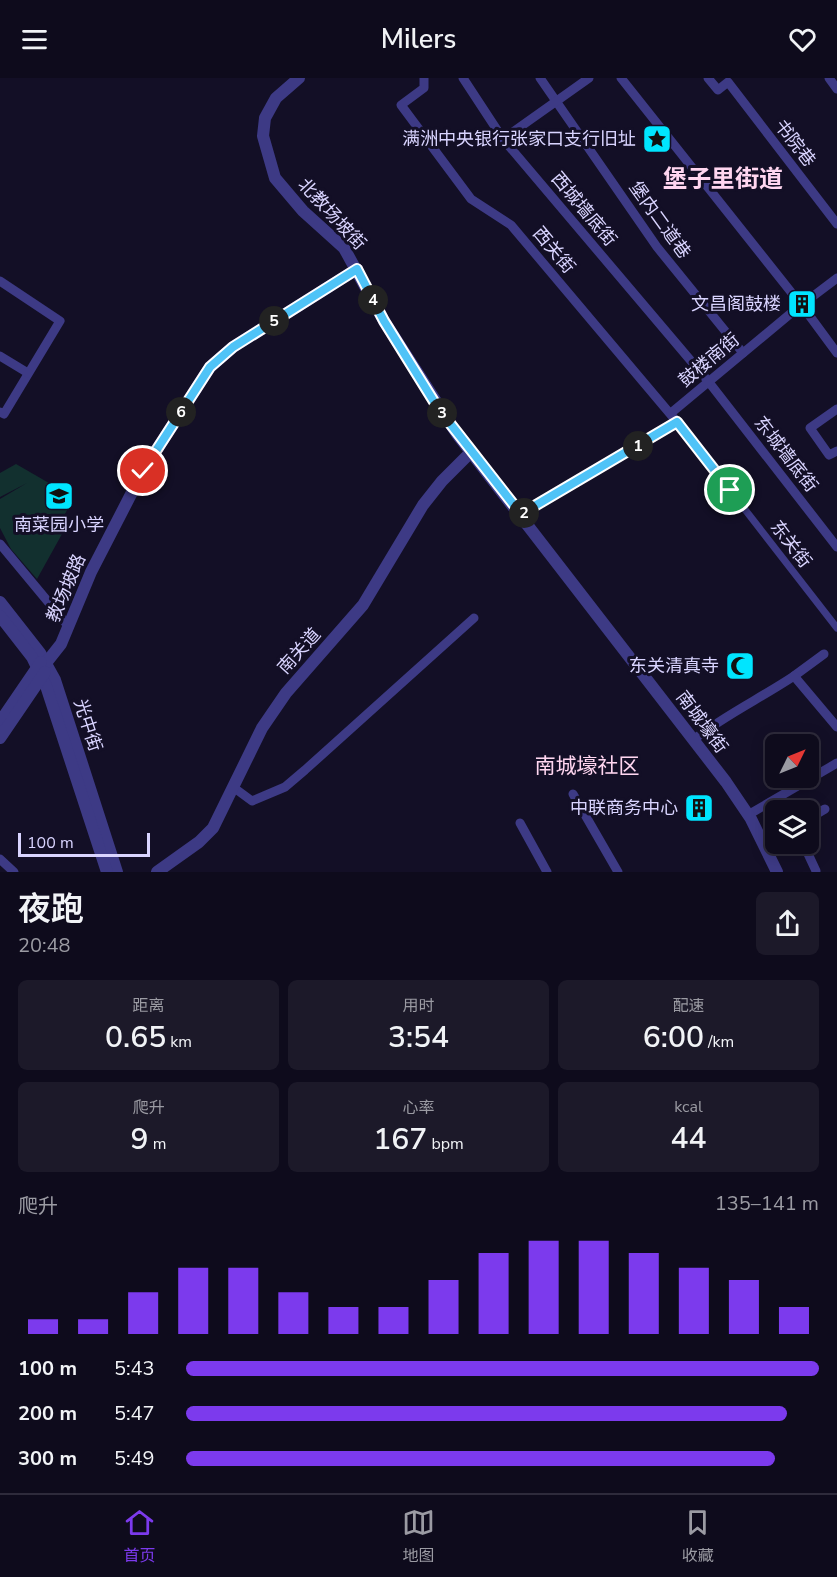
<!DOCTYPE html>
<html lang="zh">
<meta charset="utf-8">
<style>
body{margin:0;font-family:"Nunito Sans","Noto Sans SC",sans-serif;background:#1c1929;color:#f1f3f6;height:100vh;display:flex;flex-direction:column;font-size:22px;white-space:nowrap}
*{box-sizing:border-box;margin:0}
p{font-size:20px;color:#9b9ba3}
.icon{flex:none;width:33px;height:33px;fill:none;stroke:currentColor;stroke-width:2;stroke-linecap:round;stroke-linejoin:round}
.map{position:relative;height:794px;overflow:hidden}
.panel{display:flex;flex-direction:column;background:#0e0b1c;flex:1}
.panel>*{flex:none}
.needle{width:39px;rotate:47deg}
.controls{position:absolute;left:765px;top:656px;display:grid;gap:12px}
.controls a{display:grid;place-items:center;width:54px;height:54px;border-radius:9px;background:#0e0b1c;box-shadow:0 3px 15px #0003,0 0 0 2px #2e2b3b;font-size:30px}
.scale{position:absolute;left:18px;bottom:15px;width:132px;box-sizing:border-box;padding-left:6px;border:3px solid #d9d4ff;border-top:0;font-size:16px;line-height:21px;white-space:nowrap;color:#d9d4ff;-webkit-text-stroke:4px #130f26;paint-order:stroke}
.pin{position:absolute;display:grid;place-items:center;width:51px;height:51px;color:#fff;margin:-26px;border:3px solid #fff;border-radius:50%;box-shadow:0 2px 6px #0007}
.km{position:absolute;width:30px;height:30px;margin:-15px;border-radius:50%;background:#222;color:#fff;font-size:16px;line-height:30px;text-align:center}
.round{display:grid;place-items:center;flex:none;width:63px;height:63px;border-radius:9px;background:#1c1929}
.overview{display:flex;align-items:center;justify-content:space-between;height:102px;padding:0 18px}
h1{font-size:33px;font-weight:600;line-height:45px}
.metrics{display:grid;grid-template-columns:repeat(3,1fr);gap:9px;height:102px;padding:6px 18px}
.metrics div{display:grid;align-content:center;border-radius:9px;background:#1c1929;text-align:center}
.metrics b{font-size:30px;font-weight:600}
.metrics small{font-size:16px;font-weight:400}
.metrics p{font-size:16px}
.chart{height:168px;padding:12px 18px}
.chart p{display:flex;justify-content:space-between}
.chart svg{width:100%;height:108px;margin-top:6px;stroke:#7c3aed;stroke-width:6}
ul{padding:0 18px;list-style:none;font-size:20px}
li{display:grid;grid-template-columns:96px 72px 1fr;align-items:center;height:45px}
li i{height:15px;border-radius:8px;background:#7c3aed}
header{display:flex;justify-content:space-between;align-items:center;height:78px;padding:0 18px;background:#0e0b1c;font-size:27px;font-weight:600}
.dock{display:flex;justify-content:space-around;align-items:center;height:84px;border-top:2px solid #2e2b3b;background:#0e0b1c;font-size:16px;color:#9b9ba3}
.dock a{display:grid;justify-items:center;gap:3px}
.dock .on{color:#7c3aed}
.map>svg:first-child{display:block}
.green{fill:#12302f}
.lines{fill:none;stroke-linecap:round;stroke-linejoin:round}
.minor-tunnel{stroke:#312d47;stroke-width:9;stroke-dasharray:9 4.5;stroke-linecap:butt}
.pedestrian{stroke:#3d3a85;stroke-width:7}
.minor{stroke:#3d3a85;stroke-width:9}
.tertiary{stroke:#3d3a85;stroke-width:12}
.route-casing{stroke:#fff;stroke-width:12}
.route{stroke:#4fc3f7;stroke-width:8}
.labels{text-anchor:middle;stroke-width:6;stroke-linejoin:round;paint-order:stroke}
.poi-label{font-size:18px;fill:#d9d4ff;stroke:#130f26;text-anchor:end}
.street-label{font-size:18px;fill:#d9d4ff;stroke:#130f26}
.quarter-label{font-size:21px;fill:#ffd6f0;stroke:#130f26}
.district-label{font-size:24px;font-weight:bold;fill:#ffd6f0;stroke:#130f26}
</style>
<header><svg class="icon" aria-label="menu" viewBox="0 0 24 24"><path d="M4 6h16M4 12h16M4 18h16"/></svg>Milers<svg class="icon" aria-label="heart" viewBox="0 0 24 24"><path d="M12 20l-8-8c-3-5 5-10 8-4 3-6 11-1 8 4z"/></svg></header>
<div class="map">
<svg width="837" height="794" viewBox="0 0 837 794">
<rect width="100%" height="100%" fill="#130f26"/>
<polygon class="green" points="16,386 68,416 71,425 60,445 62,456 37,501 11,471 0,450 0,421 27,405 0,419 0,395"/>
<g class="lines">
<polyline class="minor-tunnel" points="795,219 806,233"/>
<polyline class="pedestrian" points="677,344 837,550"/>
<g class="minor">
<polyline points="424,0 424,10 401,27 471,121 511,147 677,344 521,436"/>
<polyline points="463,0 503,61"/>
<polyline points="540,0 657,169 743,275"/>
<polyline points="589,0 503,61 708,303 837,469"/>
<polyline points="621,0 795,219"/>
<polyline points="708,0 718,12 728,4 837,146"/>
<polyline points="829,0 837,11"/>
<polyline points="0,203 60,243 4,336 0,334"/>
<polyline points="808,222 837,200"/>
<polyline points="806,233 837,275"/>
<polyline points="0,278 28,295"/>
<polyline points="837,331 810,350 829,377 837,373"/>
<polyline points="671,335 796,231"/>
<polyline points="0,466 69,549"/>
<polyline points="794,598 824,576"/>
<path d="M693,662C725,637 761,620 794,598L837,649"/>
<polyline points="233,709 252,723 285,709 305,692 474,540"/>
<polyline points="573,716 618,794"/>
<polyline points="748,737 837,685"/>
<polyline points="808,741 825,731"/>
<polyline points="520,745 547,794"/>
<polyline points="762,763 774,759"/>
<polyline points="803,765 816,793"/>
<polyline points="0,781 14,794"/>
</g>
<g class="tertiary">
<polyline points="299,0 276,20 265,40 263,58 275,100 303,133 344,170 384,243 457,356 726,704 751,741 777,794"/>
<polyline points="0,524 40,575 55,602 117,794"/>
<polyline points="0,538 32,579 46,608 107,794"/>
<polyline points="46,585 61,566 91,494 143,393 210,289 233,269 357,191"/>
<polyline points="0,644 41,584"/>
<polyline points="0,660 45,594"/>
<polyline points="157,794 199,764 213,750 262,650 286,615 363,527 423,427 442,403 471,374"/>
</g>
</g>
<g class="lines">
<g class="route-casing">
<polyline id="route" points="143,393 210,289 233,269 357,191 384,243 438,330 521,436 677,344 730,412"/>
</g>
<use href="#route" class="route"/>
</g>
<defs>
<g id="sight-square" transform="scale(1.5)"><rect x="-9" y="-9" width="18" height="18" rx="4" fill="#00e5ff" stroke="#130f26"/><path d="M0-6L1.8-2.2L6-1.7L2.9 1.2L3.7 5.4L0 3.3L-3.7 5.4L-2.9 1.2L-6-1.7L-1.8-2.2Z" fill="#111"/></g>
<g id="building-square" transform="scale(1.5)"><rect x="-9" y="-9" width="18" height="18" rx="4" fill="#00e5ff" stroke="#130f26"/><path d="M-4-6H4V6H1V3H-1V6H-4ZM-2.5-4.3h1.7v1.8h-1.7ZM.8-4.3h1.7v1.8H.8ZM-2.5-1h1.7V.8h-1.7ZM.8-1h1.7V.8H.8Z" fill="#111"/></g>
<g id="school-square" transform="scale(1.5)"><rect x="-9" y="-9" width="18" height="18" rx="4" fill="#00e5ff" stroke="#130f26"/><path d="M0-5L7-2L0 1L-7-2ZM-4 1L0 2.5L4 1V4Q0 6-4 4Z" fill="#111"/></g>
<g id="mosque-square" transform="scale(1.5)"><rect x="-9" y="-9" width="18" height="18" rx="4" fill="#00e5ff" stroke="#130f26"/><path d="M3.5-4.9A6 6 0 1 0 3.5 4.9A5 5 0 1 1 3.5-4.9Z" fill="#111"/></g>
</defs>
<g fill-rule="evenodd">
<use href="#sight-square" x="657" y="61"/>
<use href="#building-square" x="802" y="226"/>
<use href="#school-square" x="59" y="418"/>
<use href="#mosque-square" x="740" y="588"/>
<use href="#building-square" x="699" y="730"/>
</g>
<g class="labels">
<g class="poi-label">
<text x="636" y="67">满洲中央银行张家口支行旧址</text>
<text x="781" y="232">文昌阁鼓楼</text>
<text x="59" y="453" text-anchor="middle">南菜园小学</text>
<text x="719" y="594">东关清真寺</text>
<text x="678" y="736">中联商务中心</text>
</g>
<g class="street-label">
<text transform="translate(795 65) rotate(52)" y="6">书院巷</text>
<text transform="translate(584 131) rotate(50)" y="6">西城墙底街</text>
<text transform="translate(332 136) rotate(47)" y="6">北教场坡街</text>
<text transform="translate(660 142) rotate(54)" y="6">堡内二道巷</text>
<text transform="translate(554 172) rotate(50)" y="6">西关街</text>
<text transform="translate(709 282) rotate(-40)" y="6">鼓楼南街</text>
<text transform="translate(786 376) rotate(52)" y="6">东城墙底街</text>
<text transform="translate(791 466) rotate(52)" y="6">东关街</text>
<text transform="translate(66 510) rotate(-67)" y="6">教场坡路</text>
<text transform="translate(299 573) rotate(-48)" y="6">南关道</text>
<text transform="translate(702 644) rotate(53)" y="6">南城壕街</text>
<text transform="translate(88 647) rotate(72)" y="6">光中街</text>
</g>
<g class="quarter-label">
<text x="587" y="695">南城壕社区</text>
</g>
<g class="district-label">
<text x="723" y="109">堡子里街道</text>
</g>
</g>
</svg>
<div class="controls">
<a><svg class="needle" viewBox="-14 -14 28 28"><path d="M0-13l5 13h-10z" fill="#e53935"/><path d="M0 13l5-13h-10z" fill="#9b9ba3"/></svg></a>
<a><svg class="icon" aria-label="layers" viewBox="0 0 24 24"><path d="M12 4l9 5-9 5-9-5zM3 14l9 5 9-5"/></svg></a>
</div>
<div class="scale">100 m</div>
<div class="pin" style="left:730px;top:412px;background:#1e9e55"><svg class="icon" aria-label="arrive" viewBox="0 0 24 24"><path d="M6 21V4h12l-3 4 3 4H6"/></svg></div>
<div class="pin" style="left:143px;top:393px;background:#d93025"><svg class="icon" aria-label="check" viewBox="0 0 24 24"><path d="M5 12l5 5 9-10"/></svg></div>
<b class="km" style="left:638px;top:368px">1</b>
<b class="km" style="left:524px;top:435px">2</b>
<b class="km" style="left:442px;top:335px">3</b>
<b class="km" style="left:373px;top:222px">4</b>
<b class="km" style="left:274px;top:243px">5</b>
<b class="km" style="left:181px;top:334px">6</b>
</div>
<section class="panel">
<div class="overview"><div><h1>夜跑</h1><p>20:48</p></div><a class="round"><svg class="icon" aria-label="share" viewBox="0 0 24 24"><path d="M12 15V3M7 8l5-5 5 5M5 13v7h14v-7"/></svg></a></div>
<div class="metrics">
<div><p>距离</p><b>0.65<small> km</small></b></div>
<div><p>用时</p><b>3:54</b></div>
<div><p>配速</p><b>6:00<small> /km</small></b></div>
</div>
<div class="metrics">
<div><p>爬升</p><b>9<small> m</small></b></div>
<div><p>心率</p><b>167<small> bpm</small></b></div>
<div><p>kcal</p><b>44</b></div>
</div>
<div class="chart"><p><span>爬升</span>135–141 m</p>
<svg viewBox="0 0 160 44" preserveAspectRatio="none"><path d="M5 44V38M15 44V38M25 44V27M35 44V17M45 44V17M55 44V27M65 44V33M75 44V33M85 44V22M95 44V11M105 44V6M115 44V6M125 44V11M135 44V17M145 44V22M155 44V33"/></svg>
</div>
<ul>
<li><b>100 m</b>5:43<i style="width:100%"></i></li>
<li><b>200 m</b>5:47<i style="width:95%"></i></li>
<li><b>300 m</b>5:49<i style="width:93%"></i></li>
</ul>
</section>
<nav class="dock">
<a class="on"><svg class="icon" aria-label="home" viewBox="0 0 24 24"><path d="M3 11l9-7 9 7M6 9v11h12V9"/></svg>首页</a>
<a><svg class="icon" aria-label="map" viewBox="0 0 24 24"><path d="M3 6l6-2 6 2 6-2v14l-6 2-6-2-6 2zM9 4v14M15 6v14"/></svg>地图</a>
<a><svg class="icon" aria-label="saved" viewBox="0 0 24 24"><path d="M7 4h10v16l-5-4-5 4z"/></svg>收藏</a>
</nav>
